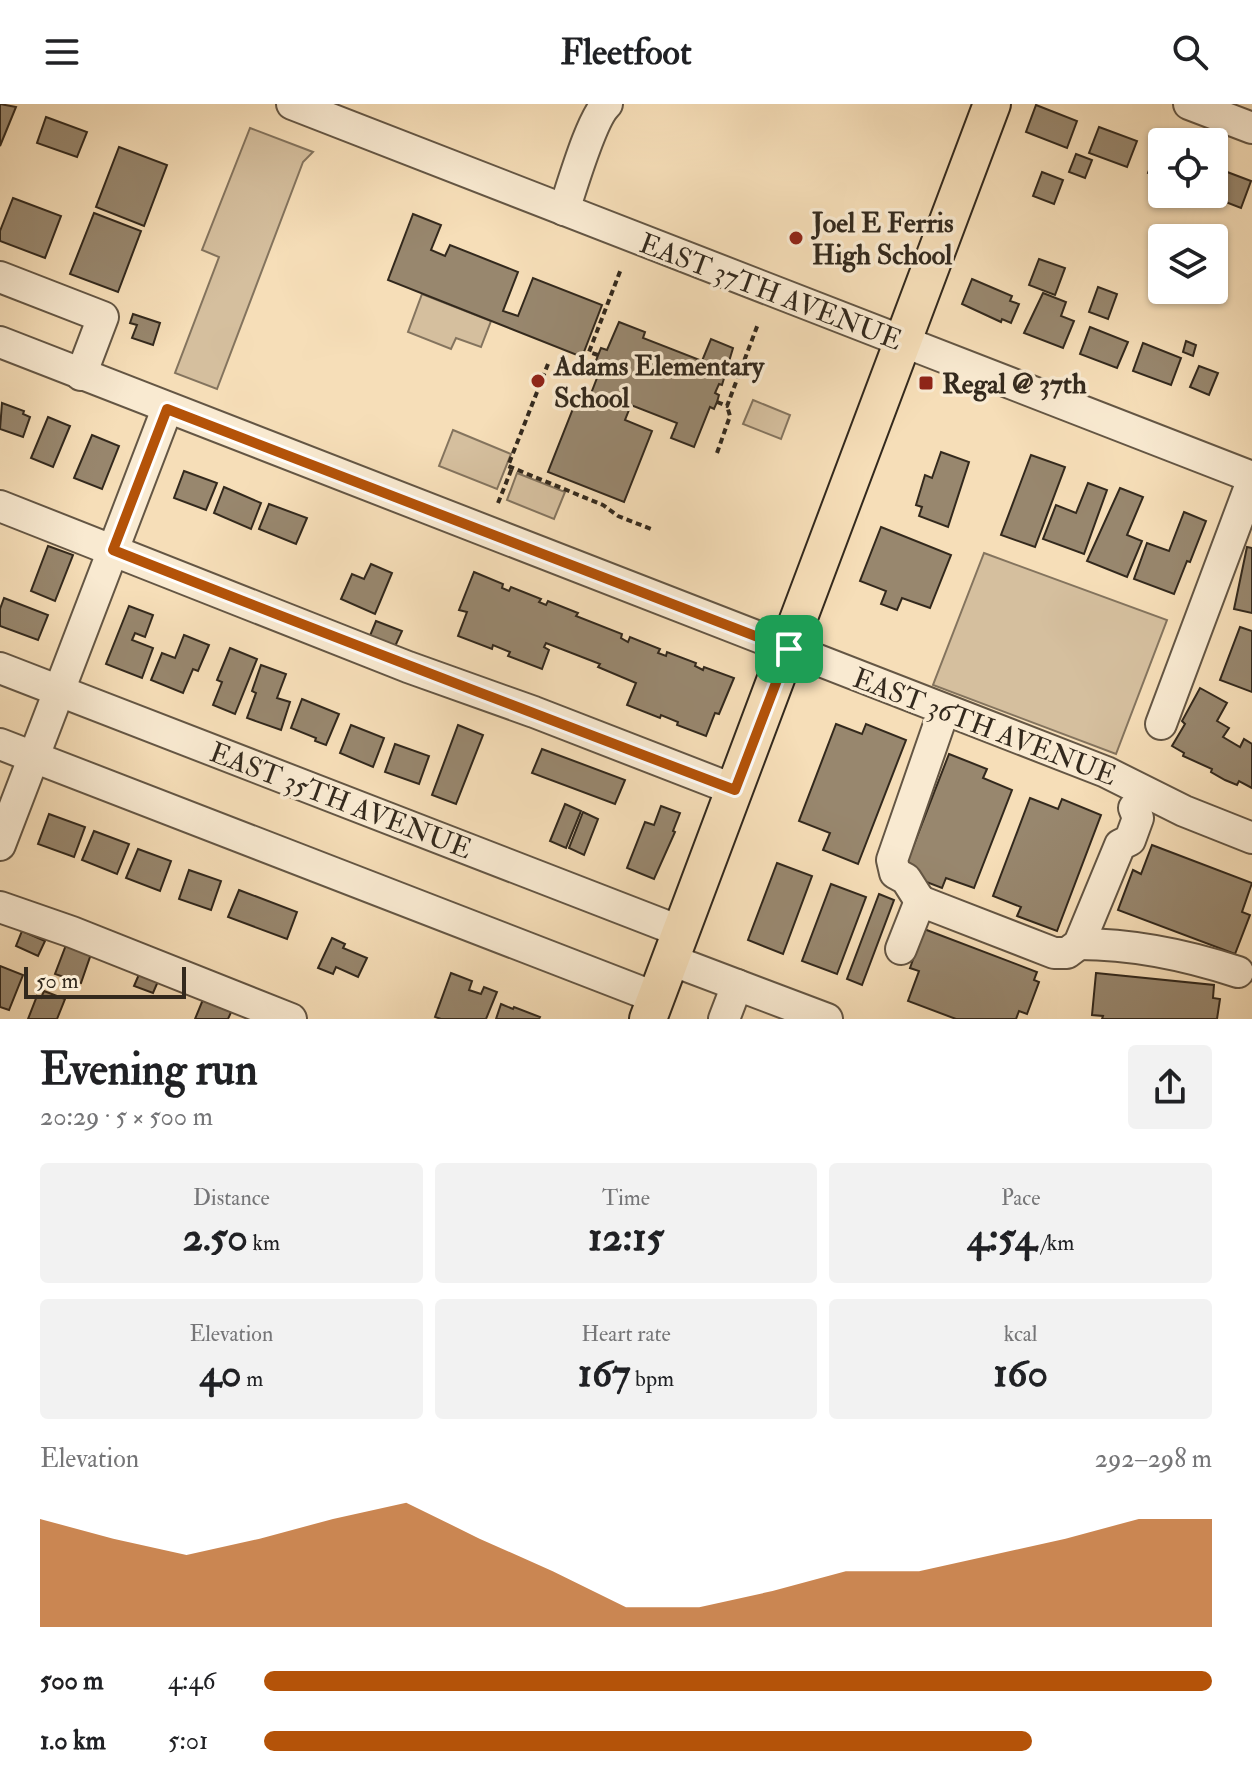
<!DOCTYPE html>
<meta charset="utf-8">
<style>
body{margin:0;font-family:"IM FELL Double Pica",serif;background:#f2f2f2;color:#202124;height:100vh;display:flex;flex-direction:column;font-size:30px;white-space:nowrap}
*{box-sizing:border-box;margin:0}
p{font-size:26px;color:#757577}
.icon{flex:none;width:44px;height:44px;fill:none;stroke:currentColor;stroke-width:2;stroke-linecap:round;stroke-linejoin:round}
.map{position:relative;height:915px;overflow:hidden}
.side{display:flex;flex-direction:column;background:#fff;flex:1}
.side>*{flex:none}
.controls{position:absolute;left:1148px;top:24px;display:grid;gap:16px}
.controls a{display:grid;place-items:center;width:80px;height:80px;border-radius:8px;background:#fff;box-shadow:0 2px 6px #0004;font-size:40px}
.scale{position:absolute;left:24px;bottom:20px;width:162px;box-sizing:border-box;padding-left:8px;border:4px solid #33291d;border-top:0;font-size:22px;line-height:28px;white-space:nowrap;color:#33291d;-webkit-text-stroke:6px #f9ead1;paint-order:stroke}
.pin{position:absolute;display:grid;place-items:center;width:68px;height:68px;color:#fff;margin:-34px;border-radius:16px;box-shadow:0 4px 12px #0006}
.round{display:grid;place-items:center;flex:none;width:84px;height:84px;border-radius:8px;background:#f2f2f2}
.headline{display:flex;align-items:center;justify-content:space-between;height:136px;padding:0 40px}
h1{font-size:44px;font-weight:700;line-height:60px}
.stats{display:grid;grid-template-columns:repeat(3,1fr);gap:12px;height:136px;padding:8px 40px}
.stats div{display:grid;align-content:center;border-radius:8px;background:#f2f2f2;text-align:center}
.stats b{font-size:40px;font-weight:700}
.stats small{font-size:22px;font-weight:400}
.stats p{font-size:22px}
.chart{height:224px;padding:16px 40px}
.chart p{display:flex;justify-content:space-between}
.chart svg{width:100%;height:144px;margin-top:8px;fill:#b45309;opacity:.7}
ul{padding:0 40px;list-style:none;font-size:26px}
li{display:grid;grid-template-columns:128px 96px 1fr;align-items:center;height:60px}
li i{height:20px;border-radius:10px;background:#b45309}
header{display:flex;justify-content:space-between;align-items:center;height:104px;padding:0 40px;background:#fff;font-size:36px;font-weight:700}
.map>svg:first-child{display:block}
.green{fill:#d5bf9e;stroke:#84745e;stroke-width:2}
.building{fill:#98876e;stroke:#33291d;stroke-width:2}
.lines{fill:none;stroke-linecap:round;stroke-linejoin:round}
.minor-casing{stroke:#645644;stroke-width:34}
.major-casing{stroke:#33291d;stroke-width:40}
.path{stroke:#33291d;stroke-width:4;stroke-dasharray:6 4;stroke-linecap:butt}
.minor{stroke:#f9ead1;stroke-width:30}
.major{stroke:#f6deb8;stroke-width:36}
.route-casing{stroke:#fff;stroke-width:16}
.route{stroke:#b45309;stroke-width:10}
.poi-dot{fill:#8f2418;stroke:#f9ead1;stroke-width:3}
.labels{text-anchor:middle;stroke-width:7;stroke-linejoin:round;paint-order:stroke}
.poi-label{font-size:28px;font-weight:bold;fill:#33291d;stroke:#f9ead1;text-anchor:start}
.street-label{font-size:28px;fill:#33291d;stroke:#f9ead1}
</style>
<header><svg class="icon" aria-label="menu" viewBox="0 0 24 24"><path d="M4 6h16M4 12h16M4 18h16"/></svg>Fleetfoot<svg class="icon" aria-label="search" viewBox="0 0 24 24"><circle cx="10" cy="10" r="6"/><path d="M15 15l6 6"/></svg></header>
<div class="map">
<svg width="1252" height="915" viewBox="0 0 1252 915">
<rect width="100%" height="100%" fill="#f6deb8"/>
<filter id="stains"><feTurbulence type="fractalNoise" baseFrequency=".0025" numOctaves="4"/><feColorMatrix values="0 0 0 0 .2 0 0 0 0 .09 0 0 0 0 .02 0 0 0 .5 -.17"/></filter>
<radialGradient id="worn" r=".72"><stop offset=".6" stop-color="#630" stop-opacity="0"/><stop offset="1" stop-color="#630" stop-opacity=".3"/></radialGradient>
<g class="green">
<polygon points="250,24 313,48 303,58 217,285 175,269 219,153 202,146"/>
<polygon points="422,190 491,217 481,243 456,234 451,245 408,228"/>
<polygon points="753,296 790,311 781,335 743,320"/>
<polygon points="453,326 511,350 497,385 439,362"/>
<polygon points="517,369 565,388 554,415 507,396"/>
<polygon points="984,449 1167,516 1116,650 933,581"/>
</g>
<g class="building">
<polygon points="0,0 16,3 0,42"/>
<polygon points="1036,1 1077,17 1067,44 1026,28"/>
<polygon points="46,13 87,28 77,53 37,39"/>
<polygon points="1099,23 1137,37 1127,63 1089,49"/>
<polygon points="119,43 167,61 144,122 96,103"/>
<polygon points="1158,43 1162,44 1162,75 1148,69"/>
<polygon points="1076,50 1092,56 1085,74 1069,68"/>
<polygon points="1214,63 1251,77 1241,104 1205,90 1214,90"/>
<polygon points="1042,68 1063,76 1054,100 1033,92"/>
<polygon points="13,94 61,112 45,154 0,137 0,127"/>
<polygon points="94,109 141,127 118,188 70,170"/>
<polygon points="413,110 441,121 431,146 445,152 450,141 518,168 503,207 518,212 533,174 602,201 582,253 388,176"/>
<polygon points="1039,155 1065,164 1055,191 1029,181"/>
<polygon points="972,175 1012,192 1010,197 1019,200 1011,219 1002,215 1001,218 962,200"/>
<polygon points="1098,183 1117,190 1108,215 1089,208"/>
<polygon points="1043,189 1066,198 1061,212 1074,217 1063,244 1024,229"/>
<polygon points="133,210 160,219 153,241 132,234 137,221 130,219"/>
<polygon points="619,218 645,228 643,234 702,257 711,235 733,244 722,281 719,280 715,289 719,291 717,298 714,305 710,303 694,343 671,334 677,319 631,301 625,316 652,327 624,398 548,368 580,287 590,292 602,261 595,259 601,244 607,246"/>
<polygon points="1090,223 1128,238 1117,264 1080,250"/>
<polygon points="1186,237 1196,241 1193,252 1183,248"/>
<polygon points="1143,239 1181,254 1171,281 1133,267"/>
<polygon points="1199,262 1218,269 1209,291 1190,283"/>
<polygon points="2,299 24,307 23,310 30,313 23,333 0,325"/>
<polygon points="48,313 70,322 53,363 31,354"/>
<polygon points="92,331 119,342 102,385 74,374"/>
<polygon points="941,348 969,358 948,423 919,412 922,403 916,401 925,371 932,374"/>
<polygon points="1031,351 1065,363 1035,443 1001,431"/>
<polygon points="184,367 217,379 206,406 174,394"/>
<polygon points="1088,379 1107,386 1084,450 1043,435 1056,401 1076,409"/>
<polygon points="224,383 261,399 251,425 214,409"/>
<polygon points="1120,384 1143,393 1127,431 1142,437 1127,473 1087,457"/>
<polygon points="269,400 307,414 296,440 259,425"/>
<polygon points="1184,408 1206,417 1190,458 1187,457 1174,490 1134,475 1147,439 1169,447"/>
<polygon points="881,423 951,451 930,504 902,494 897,506 881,500 886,487 860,477"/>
<polygon points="48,442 73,451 55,497 31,487"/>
<polygon points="1247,443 1252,444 1252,509 1234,505"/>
<polygon points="371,460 392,469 375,510 341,495 352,470 364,475"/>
<polygon points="474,468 503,480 502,484 509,487 511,483 541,495 539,498 546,501 548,497 578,509 576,512 622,530 621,534 628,538 630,533 660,545 658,549 666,552 667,548 696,559 695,562 703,566 704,563 734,574 719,610 715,609 706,632 677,621 678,618 661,611 660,614 627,601 636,579 598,563 600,560 546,539 544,543 549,546 542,565 508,552 510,548 493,541 492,545 458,532 467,508 459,506"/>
<polygon points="4,494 48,511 38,536 0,522 0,505"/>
<polygon points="129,502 153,511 145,533 135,529 132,536 153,544 142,574 106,560"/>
<polygon points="376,517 402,527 392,549 367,539"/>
<polygon points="1240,523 1252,527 1252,588 1220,576"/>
<polygon points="184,531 209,541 198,567 193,565 183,589 151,576 162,549 175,554"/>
<polygon points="230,544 257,555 235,610 213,601 222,578 217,576"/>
<polygon points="261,561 286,570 277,594 290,598 281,626 247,614 256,589 252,587"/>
<polygon points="1200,584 1227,599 1217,617 1229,624 1223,633 1240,643 1244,635 1252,640 1252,684 1239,677 1237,681 1225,676 1211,668 1212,665 1183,652 1184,649 1172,642 1185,620 1182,617"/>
<polygon points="302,595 339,610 326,641 315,637 316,634 291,624"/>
<polygon points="836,620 862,630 866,620 906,636 858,760 823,746 830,729 799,717"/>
<polygon points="351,621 384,634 373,663 340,649"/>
<polygon points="458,621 483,631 456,700 432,691"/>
<polygon points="395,640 429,652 419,680 385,668"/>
<polygon points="542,645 625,676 615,700 532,669"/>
<polygon points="949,650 987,665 983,674 1012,686 974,784 946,774 942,784 903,769"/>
<polygon points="1030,694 1058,705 1062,695 1101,711 1057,827 1017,812 1021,803 993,792"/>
<polygon points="565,700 581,707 566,744 550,737"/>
<polygon points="661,702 680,709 673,727 675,728 654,775 627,764 645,718 654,721"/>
<polygon points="583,708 598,715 584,751 569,744"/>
<polygon points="49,710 85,723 74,753 38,740"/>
<polygon points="94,727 129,740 117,770 82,756"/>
<polygon points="1152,741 1252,779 1242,808 1250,811 1235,850 1118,806 1133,766 1141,770"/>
<polygon points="138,745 171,757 160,787 126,774"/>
<polygon points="777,759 812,772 783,850 748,836"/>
<polygon points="189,766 221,777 211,806 179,795"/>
<polygon points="831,780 866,793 837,870 802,857"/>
<polygon points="239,786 297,808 287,835 228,813"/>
<polygon points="879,790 894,796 862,881 847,875"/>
<polygon points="924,825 1037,868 1034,876 1039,878 1027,910 1019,907 1016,915 956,915 908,897 919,867 910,864"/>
<polygon points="22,827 45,837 38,852 16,842"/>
<polygon points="332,834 345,840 343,844 367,854 358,873 336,863 333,870 318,864"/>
<polygon points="66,841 91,850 81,879 55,870"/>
<polygon points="0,862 23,871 9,906 0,903"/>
<polygon points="140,868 159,875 153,889 134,882"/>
<polygon points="451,869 472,877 469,886 481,890 484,883 497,888 486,915 441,915 435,913"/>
<polygon points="1096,869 1214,881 1213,894 1220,895 1217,915 1102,915 1103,912 1092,911"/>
<polygon points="44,887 65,895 57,915 28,915 37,892 41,894"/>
<polygon points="204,893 233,904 228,915 195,915"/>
<polygon points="501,900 513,905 514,903 540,913 539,915 496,915"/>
</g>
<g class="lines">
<g class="minor-casing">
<g id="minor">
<polyline points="292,0 1252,373"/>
<polyline points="1189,0 1252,24"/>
<path d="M564,106C572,83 591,15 607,0"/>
<polyline points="0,173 103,213 81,271"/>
<polyline points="0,238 1106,668 1184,707 1252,734"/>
<polyline points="0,402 408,563 534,608 735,686"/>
<polyline points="0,564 682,828"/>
<polyline points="1161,620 1252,377"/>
<polyline points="0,640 657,894"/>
<polyline points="0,741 167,305"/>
<polyline points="920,797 906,775 895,769 892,756 944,606"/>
<polyline points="0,803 72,828 291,915"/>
<path d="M1079,840C1134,840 1186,851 1238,868"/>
<polyline points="901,845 920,797 1054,849 1067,849 1079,840 1120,741 1130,736 1138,714 1134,704"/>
<polyline points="671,856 827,915"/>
<polyline points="724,915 737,881"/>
</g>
</g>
<g class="major-casing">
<polyline id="major" points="648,915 992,0"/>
</g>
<g class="path">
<polyline points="598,251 589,248 621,165"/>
<polyline points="548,260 508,362 603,401 618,412 651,425"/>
<polyline points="717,298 727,302 758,220"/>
<polyline points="717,349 730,312 727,302"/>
<polyline points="498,399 512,364"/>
</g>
<use href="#minor" class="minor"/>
<use href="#major" class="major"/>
</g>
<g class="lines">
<g class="route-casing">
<path id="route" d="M167,305L789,545L735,686C527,607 320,528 113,446Z"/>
</g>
<use href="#route" class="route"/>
</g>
<g class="poi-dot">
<circle cx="796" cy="134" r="8"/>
<circle cx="538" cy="277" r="8"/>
<rect x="918" y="271" width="16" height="16" rx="4"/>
</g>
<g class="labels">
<g class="poi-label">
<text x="812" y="128">Joel E Ferris<tspan x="812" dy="32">High School</tspan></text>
<text x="554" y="271">Adams Elementary<tspan x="554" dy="32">School</tspan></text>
<text x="942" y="289">Regal @ 37th</text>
</g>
<g class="street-label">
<text transform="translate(771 187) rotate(21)" y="10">EAST 37TH AVENUE</text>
<text transform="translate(985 622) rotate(21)" y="10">EAST 36TH AVENUE</text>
<text transform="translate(341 696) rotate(21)" y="10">EAST 35TH AVENUE</text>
</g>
</g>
<rect width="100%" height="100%" filter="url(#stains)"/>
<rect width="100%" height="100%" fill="url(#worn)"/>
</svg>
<div class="controls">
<a><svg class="icon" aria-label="locate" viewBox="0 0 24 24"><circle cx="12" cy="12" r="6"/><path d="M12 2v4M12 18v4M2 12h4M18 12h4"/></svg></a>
<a><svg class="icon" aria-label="layers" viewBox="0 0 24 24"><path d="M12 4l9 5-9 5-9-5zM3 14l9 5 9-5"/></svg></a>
</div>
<div class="scale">50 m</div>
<div class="pin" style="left:789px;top:545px;background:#1e9e55"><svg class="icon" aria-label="arrive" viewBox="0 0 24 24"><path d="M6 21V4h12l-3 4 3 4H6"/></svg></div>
</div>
<section class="side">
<div class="headline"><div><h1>Evening run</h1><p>20:29 · 5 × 500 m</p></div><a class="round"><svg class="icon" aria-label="share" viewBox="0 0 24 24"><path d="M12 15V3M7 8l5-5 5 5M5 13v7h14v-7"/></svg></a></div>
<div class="stats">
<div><p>Distance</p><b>2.50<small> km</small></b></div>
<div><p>Time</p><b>12:15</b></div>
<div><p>Pace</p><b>4:54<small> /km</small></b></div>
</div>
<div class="stats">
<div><p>Elevation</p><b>40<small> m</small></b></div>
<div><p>Heart rate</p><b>167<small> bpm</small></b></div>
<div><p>kcal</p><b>160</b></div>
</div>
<div class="chart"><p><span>Elevation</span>292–298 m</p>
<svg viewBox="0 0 160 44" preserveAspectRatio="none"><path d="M0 44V11L10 17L20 22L30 17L40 11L50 6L60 17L70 27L80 38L90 38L100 33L110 27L120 27L130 22L140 17L150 11L160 11V44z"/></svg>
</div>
<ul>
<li><b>500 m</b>4:46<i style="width:100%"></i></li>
<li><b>1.0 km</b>5:01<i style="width:81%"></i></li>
</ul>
</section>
